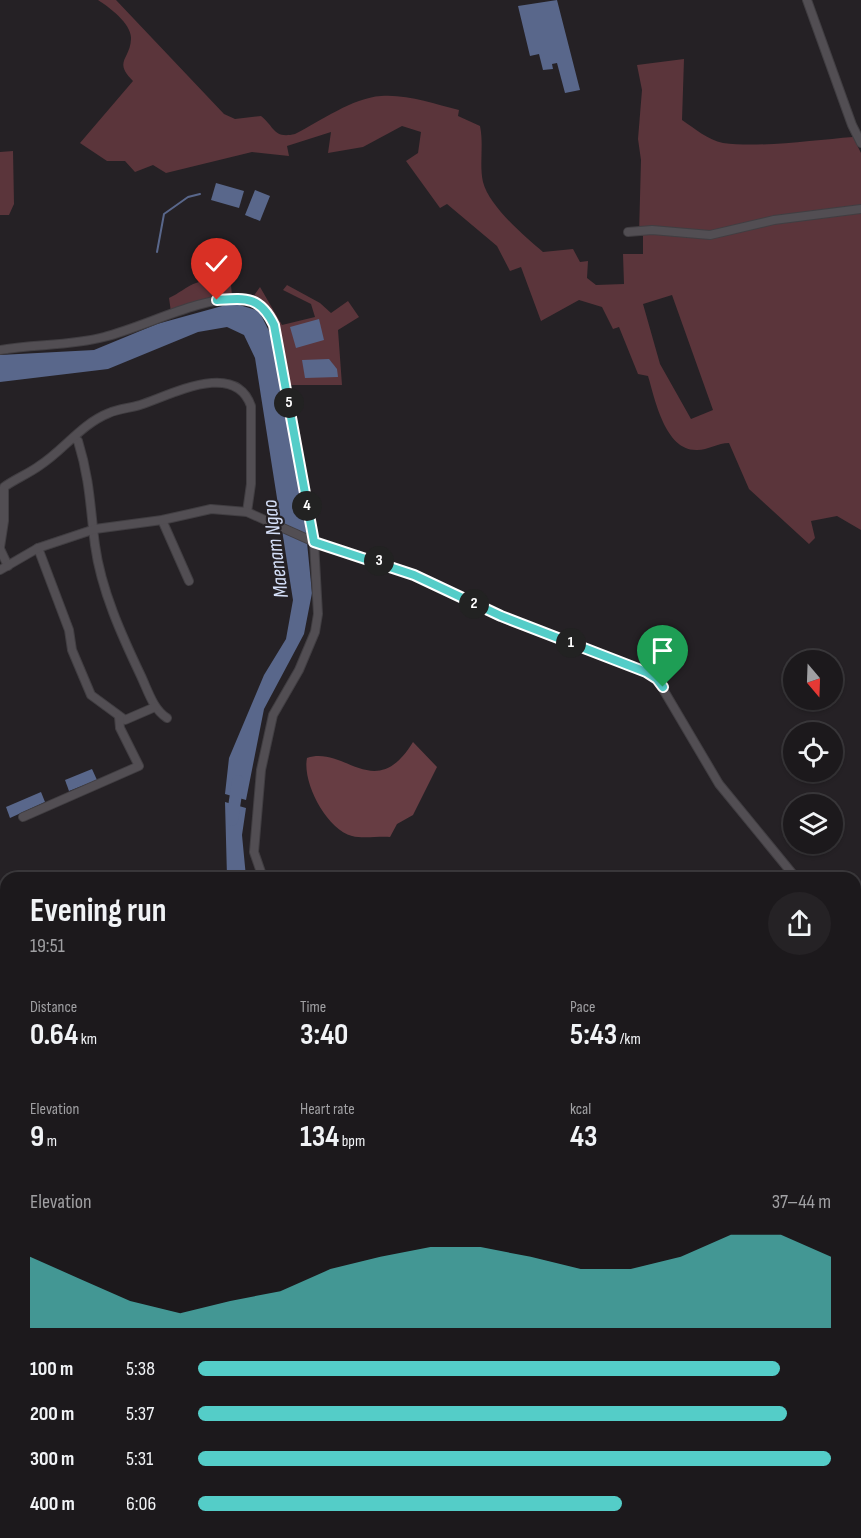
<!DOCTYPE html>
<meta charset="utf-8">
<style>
body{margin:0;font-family:"Sofia Sans Condensed",sans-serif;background:#252225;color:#f1f3f6;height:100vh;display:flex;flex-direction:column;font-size:22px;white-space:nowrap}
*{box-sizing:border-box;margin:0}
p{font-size:20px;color:#a0a0a3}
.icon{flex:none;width:33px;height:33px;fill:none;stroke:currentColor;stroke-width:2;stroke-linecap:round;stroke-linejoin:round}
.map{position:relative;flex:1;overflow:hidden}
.panel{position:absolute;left:0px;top:872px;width:861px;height:668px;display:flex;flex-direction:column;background:#1c191c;border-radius:18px 18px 0 0;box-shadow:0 2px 4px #0004,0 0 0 2px #3a383b}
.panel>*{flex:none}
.needle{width:39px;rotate:161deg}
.controls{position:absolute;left:783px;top:650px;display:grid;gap:12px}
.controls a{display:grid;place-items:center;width:60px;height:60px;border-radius:50%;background:#1c191c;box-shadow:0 2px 4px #0004,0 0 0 2px #3a383b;font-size:30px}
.pin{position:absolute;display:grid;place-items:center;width:51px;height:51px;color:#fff;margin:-62px -26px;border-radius:50% 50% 50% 0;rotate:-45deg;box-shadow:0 0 6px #0007}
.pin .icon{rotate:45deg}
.km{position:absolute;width:30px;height:30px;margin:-15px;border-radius:50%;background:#222;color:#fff;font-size:16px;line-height:30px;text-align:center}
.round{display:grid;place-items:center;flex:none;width:63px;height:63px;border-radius:32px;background:#252225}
.summary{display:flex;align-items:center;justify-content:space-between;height:102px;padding:0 30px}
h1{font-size:33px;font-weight:700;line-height:45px}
.figures{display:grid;grid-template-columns:repeat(3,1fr);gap:9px;height:102px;padding:6px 30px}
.figures div{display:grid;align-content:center}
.figures b{font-size:30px;font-weight:700}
.figures small{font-size:16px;font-weight:400}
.figures p{font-size:16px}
.chart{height:168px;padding:12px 30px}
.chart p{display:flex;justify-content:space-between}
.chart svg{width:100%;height:108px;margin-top:6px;fill:#54cdc8;opacity:.7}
ul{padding:0 30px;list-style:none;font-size:20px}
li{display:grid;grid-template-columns:96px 72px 1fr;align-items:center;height:45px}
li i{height:15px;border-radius:8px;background:#54cdc8}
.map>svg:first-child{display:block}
.green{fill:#5b353b;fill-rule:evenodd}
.forest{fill:#673d43}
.water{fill:#59678b}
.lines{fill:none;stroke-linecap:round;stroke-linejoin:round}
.stream{stroke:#59678b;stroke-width:2}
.river{stroke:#59678b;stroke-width:12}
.minor-casing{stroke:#413e42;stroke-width:10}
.trunk-casing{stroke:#413e42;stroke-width:15}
.minor{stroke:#524e53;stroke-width:8}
.trunk{stroke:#a16488;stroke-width:12}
.route-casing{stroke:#fff;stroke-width:12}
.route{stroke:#54cdc8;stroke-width:8}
.labels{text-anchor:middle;stroke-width:4.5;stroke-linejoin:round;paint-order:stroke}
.water-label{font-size:21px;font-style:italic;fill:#d6e0f9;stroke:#252125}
</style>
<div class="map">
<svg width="861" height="1538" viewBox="0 0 861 1538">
<rect width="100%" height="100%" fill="#252125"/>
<g class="green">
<path d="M98,0H116L224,114L235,119L261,116C275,127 273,139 295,134C321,121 352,98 381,96C407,94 434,104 459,110L458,116L480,126C484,145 479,164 483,182C489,206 525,237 543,252L573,249L580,262L588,261L587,278L596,285L624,284L623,254H643V236L639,235L641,160L638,139L642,90L637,65L684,59L682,120C694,128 708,140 723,143C759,148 815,140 853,137L861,153V530L837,516L811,521L815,538L809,544L749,489L729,443C718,443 708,450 697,450C665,451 655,399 648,376L638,374L619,327L613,329L602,307L579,300L541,321L521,267L510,271L497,246L447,204L440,208L406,161L418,153L421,132L402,126L363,147L328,153L331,132L287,146L289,156L252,152L166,173L153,165L135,172L125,161H107L80,143L133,81C113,61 130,60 131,39C132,24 109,7 98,0ZM672,295L713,410L691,419L660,364L643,304Z"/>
<polygon points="13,151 14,204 9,215 0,215 0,152"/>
<path d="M230,276L232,295L171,312L169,298C178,294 187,286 196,283C208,278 220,284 230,276Z"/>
<path d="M287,285L320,303L331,313L348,301L359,317L338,330L342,385H289C284,356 283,311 253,297L260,287L282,325L315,317L311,304L283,290Z"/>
</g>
<path class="forest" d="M413,742L437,767L413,815L397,824L390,837C378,836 363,839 352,836C326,829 302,782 307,758C345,745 375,804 413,742Z"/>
<g class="water">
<polygon points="557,0 580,90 565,93 557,63 552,64 553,69 543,70 539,54 530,56 518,6"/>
<polygon points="216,183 244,191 239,208 211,200"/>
<polygon points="255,190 270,196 260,221 245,215"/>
<polygon points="233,303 259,311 270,333 303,502 312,593 304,634 264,709 246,800 225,794 229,758 264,675 286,639 293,600 255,358 244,335 227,327 198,332 108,369 0,382 0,355 94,350 157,324"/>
<polygon points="319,319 324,340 296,348 290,327"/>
<polygon points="329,359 337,369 338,377 305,378 302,360"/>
<polygon points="92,769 97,780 69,791 65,780"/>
<polygon points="41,792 45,802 10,818 6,807"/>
<polygon points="225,802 246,808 242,835 246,877 227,877"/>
</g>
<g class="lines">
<polyline class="stream" points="157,252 164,214 188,197 200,194"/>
<g class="river">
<polyline points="232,820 238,781"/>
<polyline points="855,1274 861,1275"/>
</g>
<g class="minor-casing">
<g id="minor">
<polyline points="807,0 852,125 861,143"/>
<polyline points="628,232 652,230 710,235 774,220 861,209"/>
<path d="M0,350C35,344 70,346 104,337C147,326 197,298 241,298C258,298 267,311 274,325L314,542L318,614L315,632L299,670L273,715L261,770L254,852L263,878"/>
<path d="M74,438L78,441C90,480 90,506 95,545C101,590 122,636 141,676C148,691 153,709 167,718"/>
<polyline points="162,520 189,581"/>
<path d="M0,547L4,521V487C15,479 28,474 39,466C63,451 81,424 109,413C118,409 130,408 140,405C169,396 235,359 251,406V484L247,512"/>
<polyline points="38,548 69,630 72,650 91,695 125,720 155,707"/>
<polyline points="0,549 8,566"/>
<polyline points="0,570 38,548 95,529 162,520 211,509 247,512 312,541 414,575 501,617 646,672 657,679 719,784 796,878"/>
<polyline points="23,817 139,766 120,728 119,717"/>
<polyline points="855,945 861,950"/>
<polyline points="0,1363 6,1361"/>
<polyline points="0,1466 6,1471"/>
</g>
</g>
<g class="trunk-casing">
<g id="trunk">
<polyline points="0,1382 6,1391"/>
<polyline points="0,1415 6,1424"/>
<polyline points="80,1533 84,1538"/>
<polyline points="107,1533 111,1538"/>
</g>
</g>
<use href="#minor" class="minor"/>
<use href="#trunk" class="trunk"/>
</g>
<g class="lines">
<g class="route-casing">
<path id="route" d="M217,300C246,298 260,296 274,325L314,542L414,575L501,616L646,672L657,679L663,687"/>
</g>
<use href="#route" class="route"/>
</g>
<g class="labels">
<g class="water-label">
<text transform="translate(275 549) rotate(-97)" y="7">Maenam Ngao</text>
</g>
</g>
</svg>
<div class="controls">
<a><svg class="needle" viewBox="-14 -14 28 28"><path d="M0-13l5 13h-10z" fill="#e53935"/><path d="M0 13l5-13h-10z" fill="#a0a0a3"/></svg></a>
<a><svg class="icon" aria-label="locate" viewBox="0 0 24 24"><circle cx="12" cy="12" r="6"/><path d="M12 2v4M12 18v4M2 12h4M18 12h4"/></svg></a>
<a><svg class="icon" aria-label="layers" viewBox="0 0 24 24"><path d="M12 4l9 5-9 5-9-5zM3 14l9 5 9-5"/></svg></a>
</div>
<div class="pin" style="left:663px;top:687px;background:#1e9e55"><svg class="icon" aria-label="arrive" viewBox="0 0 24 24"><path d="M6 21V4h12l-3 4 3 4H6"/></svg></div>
<div class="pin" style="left:217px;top:300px;background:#d93025"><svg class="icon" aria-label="check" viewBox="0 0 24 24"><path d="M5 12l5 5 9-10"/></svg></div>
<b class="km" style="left:571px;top:643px">1</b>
<b class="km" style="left:474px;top:604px">2</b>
<b class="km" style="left:379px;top:561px">3</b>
<b class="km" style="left:307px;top:506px">4</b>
<b class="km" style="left:289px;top:403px">5</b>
<section class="panel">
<div class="summary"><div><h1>Evening run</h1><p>19:51</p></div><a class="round"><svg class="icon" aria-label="share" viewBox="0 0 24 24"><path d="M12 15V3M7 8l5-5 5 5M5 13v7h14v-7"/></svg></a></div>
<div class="figures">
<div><p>Distance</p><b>0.64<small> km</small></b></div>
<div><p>Time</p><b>3:40</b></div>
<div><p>Pace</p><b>5:43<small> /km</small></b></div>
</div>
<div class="figures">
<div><p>Elevation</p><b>9<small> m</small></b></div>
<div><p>Heart rate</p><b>134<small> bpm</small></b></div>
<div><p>kcal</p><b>43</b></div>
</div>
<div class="chart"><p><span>Elevation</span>37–44 m</p>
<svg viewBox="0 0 160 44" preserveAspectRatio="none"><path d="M0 44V15L10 24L20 33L30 38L40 33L50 29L60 20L70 15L80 11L90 11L100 15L110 20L120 20L130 15L140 6L150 6L160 15V44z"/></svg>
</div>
<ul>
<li><b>100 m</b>5:38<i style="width:92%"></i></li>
<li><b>200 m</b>5:37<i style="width:93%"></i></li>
<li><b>300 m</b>5:31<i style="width:100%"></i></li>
<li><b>400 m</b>6:06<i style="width:67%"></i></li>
</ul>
</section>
</div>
